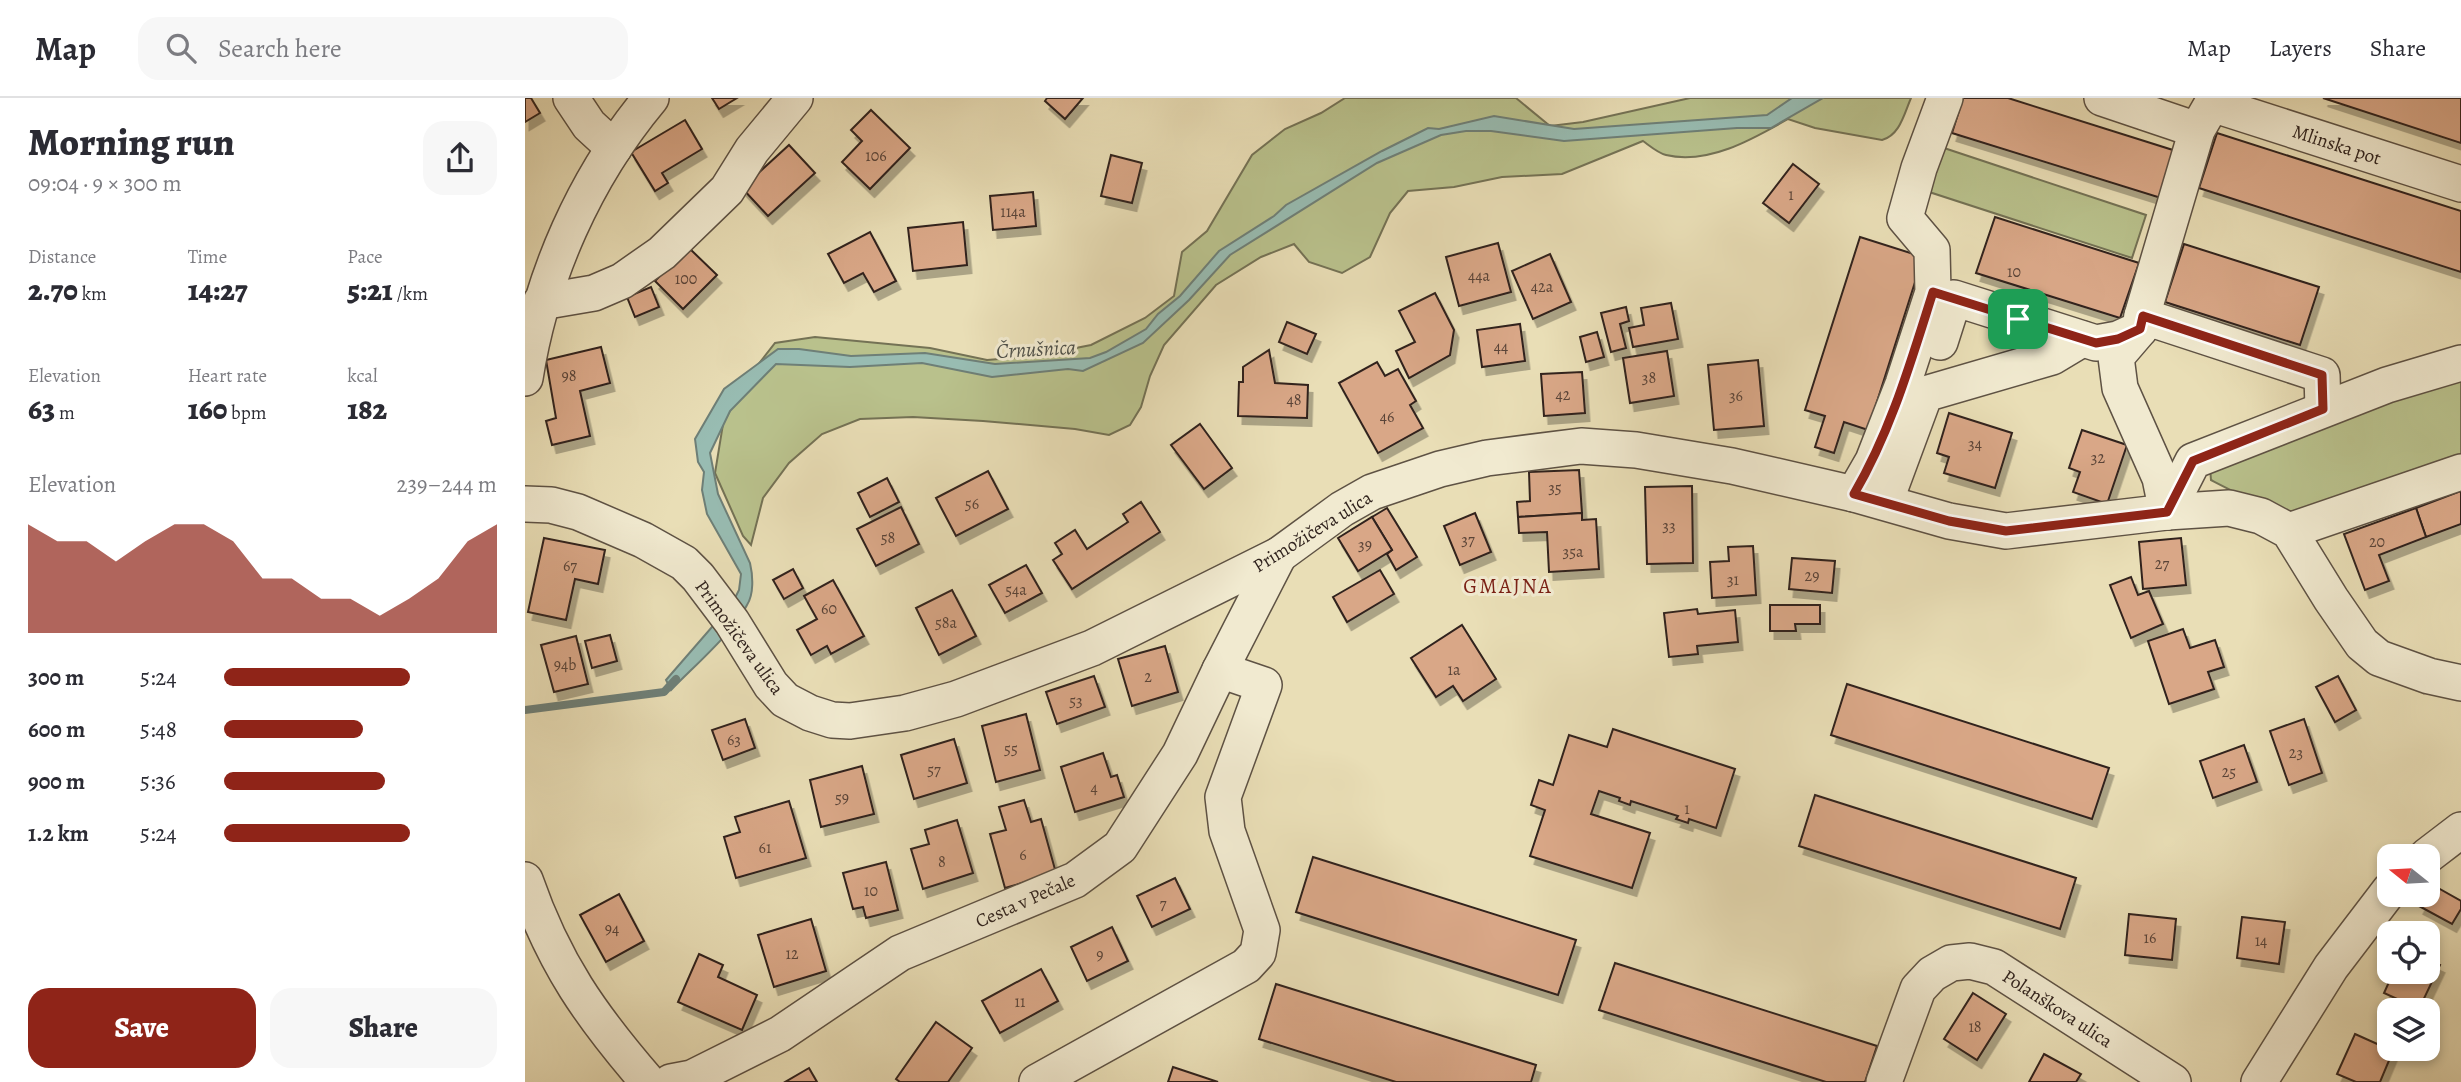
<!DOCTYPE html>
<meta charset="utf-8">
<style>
body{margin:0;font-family:Alegreya,serif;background:#f7f7f7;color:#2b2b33;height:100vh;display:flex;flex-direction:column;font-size:26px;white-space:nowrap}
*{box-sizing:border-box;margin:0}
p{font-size:23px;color:#7c7c81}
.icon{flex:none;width:38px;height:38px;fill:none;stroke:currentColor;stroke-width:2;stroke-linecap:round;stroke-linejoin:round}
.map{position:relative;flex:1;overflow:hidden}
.panel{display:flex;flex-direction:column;background:#fff;width:525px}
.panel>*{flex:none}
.needle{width:46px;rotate:288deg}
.tools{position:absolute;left:1852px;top:746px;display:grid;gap:14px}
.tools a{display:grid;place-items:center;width:63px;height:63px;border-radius:14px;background:#fff;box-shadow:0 4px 10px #0003;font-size:35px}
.pin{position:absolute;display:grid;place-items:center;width:60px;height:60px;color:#fff;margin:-30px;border-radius:14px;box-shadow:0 4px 10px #0006}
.round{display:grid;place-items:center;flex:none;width:74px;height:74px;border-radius:21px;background:#f7f7f7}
.headline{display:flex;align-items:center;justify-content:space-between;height:119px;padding:0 28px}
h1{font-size:38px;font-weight:800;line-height:52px}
.metrics{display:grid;grid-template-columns:repeat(3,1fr);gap:10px;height:119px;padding:7px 28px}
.metrics div{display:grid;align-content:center}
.metrics b{font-size:30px;font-weight:800}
.metrics small{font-size:19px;font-weight:400}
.metrics p{font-size:19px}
.chart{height:196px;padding:14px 28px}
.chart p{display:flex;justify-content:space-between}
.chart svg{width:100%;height:126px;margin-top:7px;fill:#8f2418;opacity:.7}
.button{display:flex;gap:14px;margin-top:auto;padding:14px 28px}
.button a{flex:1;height:80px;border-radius:21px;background:#8f2418;color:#fff;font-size:28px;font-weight:800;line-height:80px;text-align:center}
.button a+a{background:#f7f7f7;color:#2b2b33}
ul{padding:0 28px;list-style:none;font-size:23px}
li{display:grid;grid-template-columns:112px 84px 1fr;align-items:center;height:52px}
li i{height:18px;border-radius:9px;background:#8f2418}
header{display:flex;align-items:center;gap:42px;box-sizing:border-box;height:98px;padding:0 35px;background:#fff;border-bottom:2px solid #e1e1e2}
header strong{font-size:33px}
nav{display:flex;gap:38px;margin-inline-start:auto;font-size:24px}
.search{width:490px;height:63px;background:#f7f7f7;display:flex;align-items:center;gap:18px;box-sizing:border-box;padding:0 24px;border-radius:21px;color:#7c7c81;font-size:26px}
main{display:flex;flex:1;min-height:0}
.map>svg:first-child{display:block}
.green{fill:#b9c18c;stroke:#747255;stroke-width:2}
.water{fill:#98bcb2;stroke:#6e7f77;stroke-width:2}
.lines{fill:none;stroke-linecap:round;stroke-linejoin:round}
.stream{stroke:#6e7f77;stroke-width:8}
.building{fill:#d9a787;stroke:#30231e;stroke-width:2;filter:url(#shadow)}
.minor-casing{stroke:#5e5244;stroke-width:38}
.minor{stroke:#f1ead0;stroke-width:35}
.route-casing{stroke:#fff;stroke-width:14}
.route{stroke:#8f2418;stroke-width:9}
.labels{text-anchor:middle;stroke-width:6;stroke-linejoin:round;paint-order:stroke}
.number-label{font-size:16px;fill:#5a4438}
.street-label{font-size:19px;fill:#30231e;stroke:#f1ead0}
.water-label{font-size:21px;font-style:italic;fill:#4f514a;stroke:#f1ead0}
.neighbourhood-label{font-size:21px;letter-spacing:2px;fill:#7a1f14;stroke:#f1ead0}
</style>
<header>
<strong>Map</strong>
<div class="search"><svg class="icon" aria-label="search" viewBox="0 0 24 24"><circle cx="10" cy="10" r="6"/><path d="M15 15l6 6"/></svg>Search here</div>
<nav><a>Map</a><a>Layers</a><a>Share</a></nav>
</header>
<main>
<section class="panel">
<div class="headline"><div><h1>Morning run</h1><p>09:04 · 9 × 300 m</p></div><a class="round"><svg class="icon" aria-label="share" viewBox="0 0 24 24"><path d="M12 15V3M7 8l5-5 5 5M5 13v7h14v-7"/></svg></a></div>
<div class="metrics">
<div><p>Distance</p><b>2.70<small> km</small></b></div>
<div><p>Time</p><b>14:27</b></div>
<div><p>Pace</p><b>5:21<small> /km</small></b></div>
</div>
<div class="metrics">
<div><p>Elevation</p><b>63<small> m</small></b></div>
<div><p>Heart rate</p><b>160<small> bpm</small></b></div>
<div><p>kcal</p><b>182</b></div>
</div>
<div class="chart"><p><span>Elevation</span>239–244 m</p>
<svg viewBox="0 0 160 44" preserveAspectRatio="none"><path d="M0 44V6L10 12L20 12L30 19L40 12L50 6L60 6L70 12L80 25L90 25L100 32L110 32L120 38L130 32L140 25L150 12L160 6V44z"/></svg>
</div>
<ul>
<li><b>300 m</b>5:24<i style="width:68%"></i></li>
<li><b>600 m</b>5:48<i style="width:51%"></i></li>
<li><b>900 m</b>5:36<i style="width:59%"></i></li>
<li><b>1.2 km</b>5:24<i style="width:68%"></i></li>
</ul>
<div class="button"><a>Save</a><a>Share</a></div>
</section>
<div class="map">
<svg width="1936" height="984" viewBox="0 0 1936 984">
<defs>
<filter id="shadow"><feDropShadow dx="4.5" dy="8" stdDeviation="0" flood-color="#0004"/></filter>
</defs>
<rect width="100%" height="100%" fill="#e9deb6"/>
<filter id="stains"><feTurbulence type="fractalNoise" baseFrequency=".00286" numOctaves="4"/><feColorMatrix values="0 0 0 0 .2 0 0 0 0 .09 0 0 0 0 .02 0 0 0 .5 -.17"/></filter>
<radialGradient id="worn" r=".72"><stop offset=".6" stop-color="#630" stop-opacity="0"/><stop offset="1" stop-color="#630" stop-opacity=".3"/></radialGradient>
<g class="green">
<path d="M820,0H991L1025,28L1058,24L1165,0H1386C1379,16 1375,37 1357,42L1290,30L1263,21C1228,41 1183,67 1141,57C1133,55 1125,48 1118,43L1037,76L977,79L929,89L883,93L865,115L845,159L817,175L784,164L769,146L736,159L691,187L639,247L625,278L616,309L605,327L584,337L550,331L458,323L388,319L335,321L297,336L264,365L238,400L226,447L218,438L190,375L198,326L221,282L250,245L290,239L405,250L462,262L510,258L566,247L620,220L649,198L657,154L682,133L727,57L760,31L796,15Z"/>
<polygon points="1410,47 1621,117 1607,160 1395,91"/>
<path d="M1936,276V356L1773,414C1743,412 1713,396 1686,382L1685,369Z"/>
</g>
<path class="water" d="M1267,0H1298L1246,30H1212L1039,43L966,33H941L916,37L852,65L705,157L664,202L618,245L558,273L543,271L467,279L397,265L325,269L251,266L205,313L185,355L193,396L225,465C228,478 229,496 222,507C208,535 168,569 146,592L141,582L207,506L214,492L216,476L182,416L177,392L179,374L173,364L170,341L199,291L253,251H274L326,258L400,255L470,266L565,260L581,254L621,231L633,216L655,198L694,153L749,118L761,107L857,53L903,30L914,31L969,18L1049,31L1242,17Z"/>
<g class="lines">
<polyline class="stream" points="0,612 139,594 151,581"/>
</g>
<g class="building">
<polygon points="0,0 6,0 15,15 0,24"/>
<polygon points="187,0 212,0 194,11"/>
<polygon points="522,0 558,0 540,21 520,3"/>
<polygon points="1438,0 1483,0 1651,53 1636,100 1427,35"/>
<polygon points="1798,0 1936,0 1936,45"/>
<polygon points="346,12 385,50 345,91 317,64 337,43 326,32"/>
<polygon points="160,22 177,51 137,75 143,85 130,93 106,54"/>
<polygon points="1692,35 1936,113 1936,174 1674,90"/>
<polygon points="264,47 290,75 243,118 217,90"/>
<polygon points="586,57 617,65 607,105 576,98"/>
<polygon points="1268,66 1294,86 1264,125 1238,105"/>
<polygon points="508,94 511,128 468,132 465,98"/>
<polygon points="1470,119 1614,165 1595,220 1451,175"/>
<polygon points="438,124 442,167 388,173 383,130"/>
<polygon points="345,134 371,183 349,194 338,175 319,185 303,156"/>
<polygon points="1335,139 1398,159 1343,332 1319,324 1309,355 1290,349 1300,318 1280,312"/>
<polygon points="973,145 986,194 934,208 921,159"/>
<polygon points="1659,146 1794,189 1775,247 1640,204"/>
<polygon points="163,149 192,177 158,211 130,183"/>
<polygon points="1025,156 1046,204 1008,221 987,173"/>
<polygon points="126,189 134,209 110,219 102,199"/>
<polygon points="910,195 929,232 925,257 884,280 871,253 890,244 874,213"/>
<polygon points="1146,205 1153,241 1108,249 1104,230 1119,227 1116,210"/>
<polygon points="1101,209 1104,223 1095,226 1101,250 1086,254 1076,215"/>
<polygon points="762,224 791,236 782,256 754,244"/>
<polygon points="995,226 1000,263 957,269 952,232"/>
<polygon points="1072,234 1079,259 1061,264 1055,239"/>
<polygon points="76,249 85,285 55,293 65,338 27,347 21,323 31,320 21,262"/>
<polygon points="744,252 750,285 783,287 782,320 713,318 714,284 718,284 718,269"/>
<polygon points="1142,253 1149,298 1105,305 1098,260"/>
<polygon points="1233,262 1239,328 1189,332 1183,267"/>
<polygon points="852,264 860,278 873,271 891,303 885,307 898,330 853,355 814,285"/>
<polygon points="1057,274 1060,315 1019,318 1016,276"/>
<polygon points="1424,315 1487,335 1470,390 1419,375 1424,359 1412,355"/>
<polygon points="675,326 707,370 679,391 646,347"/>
<polygon points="1557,332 1602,347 1582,406 1548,394 1555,374 1544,370"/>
<polygon points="1054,372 1057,415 993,419 992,404 1005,403 1004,374"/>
<polygon points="463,373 483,411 431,438 411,400"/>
<polygon points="362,380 374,404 345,419 333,395"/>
<polygon points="1167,388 1168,465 1122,466 1120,389"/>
<polygon points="1936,393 1936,426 1901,439 1891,410"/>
<polygon points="616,404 635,434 547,491 528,462 537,456 530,445 550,432 562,451 603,424 598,416"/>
<polygon points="376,409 394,446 351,468 332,431"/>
<polygon points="862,410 892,459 871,472 862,456 867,452 847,419"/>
<polygon points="1891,410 1901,439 1854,457 1864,483 1840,492 1819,436"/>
<polygon points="950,415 966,454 935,467 919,428"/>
<polygon points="1057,415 1057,422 1071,421 1074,471 1024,474 1022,434 994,435 993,419"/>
<polygon points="847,419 867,452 833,473 813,440"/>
<polygon points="19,440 80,452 73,486 50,481 41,522 3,514"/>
<polygon points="1656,440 1661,487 1618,491 1614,444"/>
<polygon points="1228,448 1231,497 1187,500 1185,464 1204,463 1203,449"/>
<polygon points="1267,460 1310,463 1307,495 1264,491"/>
<polygon points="501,467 517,495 480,515 464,487"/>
<polygon points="268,471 278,490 259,501 248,482"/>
<polygon points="855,472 869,496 822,524 808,499"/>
<polygon points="1606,479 1613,497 1624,493 1638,526 1606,540 1585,487"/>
<polygon points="308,482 339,538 306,556 302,548 286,557 272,532 292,521 279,498"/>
<polygon points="427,492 451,538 414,557 391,510"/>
<polygon points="1245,507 1295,507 1295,526 1270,526 1271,533 1245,533"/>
<polygon points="1172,511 1173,516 1210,512 1213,544 1172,548 1173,556 1144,559 1139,515"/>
<polygon points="937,527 971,581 938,603 928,588 911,599 886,560"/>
<polygon points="1658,531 1665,550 1690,542 1699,569 1683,574 1689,591 1644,606 1623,543"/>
<polygon points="85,537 92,563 67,570 60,543"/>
<polygon points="51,538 63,586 29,594 16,547"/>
<polygon points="640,548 653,594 607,608 593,561"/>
<polygon points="569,578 580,609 532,626 521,594"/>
<polygon points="1813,578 1831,612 1810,624 1791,589"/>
<polygon points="1322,586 1584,670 1567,721 1306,637"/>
<polygon points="501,616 515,672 471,684 457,628"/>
<polygon points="220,621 230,650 198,662 187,632"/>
<polygon points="1779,621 1797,675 1764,687 1745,633"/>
<polygon points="1088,631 1210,671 1191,730 1164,721 1163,725 1151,721 1153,718 1106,703 1105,707 1094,703 1095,700 1074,693 1066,716 1125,735 1107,790 1005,758 1020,712 1006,707 1014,682 1028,687 1044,637 1082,649"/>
<polygon points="429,641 442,685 389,701 376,657"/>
<polygon points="1719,647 1732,684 1688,700 1675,663"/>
<polygon points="578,655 586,679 592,677 599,699 550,714 536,669"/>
<polygon points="337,668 349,716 296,729 285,682"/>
<polygon points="1290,697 1551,780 1535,831 1274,748"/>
<polygon points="499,702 506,724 516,721 531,775 480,790 465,736 481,732 474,709"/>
<polygon points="264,703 281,760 211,780 199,739 215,734 210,719"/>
<polygon points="432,722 448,775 398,791 386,751 404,746 400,732"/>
<polygon points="788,759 1051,842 1033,897 771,814"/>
<polygon points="361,764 373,812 341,820 338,809 328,811 318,775"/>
<polygon points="650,780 665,811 627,829 612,798"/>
<polygon points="1906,786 1936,803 1936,811 1927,826 1894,808"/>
<polygon points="94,796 119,843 81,864 55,817"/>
<polygon points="1604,816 1651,821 1647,862 1600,857"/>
<polygon points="1717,819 1760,824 1754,866 1712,860"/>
<polygon points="286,821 301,873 249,889 233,837"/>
<polygon points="587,829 603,863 562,883 546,849"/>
<polygon points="174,856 198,867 193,879 232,897 217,932 153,904"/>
<polygon points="1902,861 1915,867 1894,911 1859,895 1869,873 1902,873"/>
<polygon points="1090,865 1352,948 1340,984 1301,984 1074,912"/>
<polygon points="516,871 533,903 475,935 457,903"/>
<polygon points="751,886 1011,967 1006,984 871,984 734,941"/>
<polygon points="1448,895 1481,916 1452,962 1419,941"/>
<polygon points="411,924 447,950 423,984 375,984 371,981"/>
<polygon points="1830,936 1868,953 1855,984 1831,984 1812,976"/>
<polygon points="1519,956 1556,976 1551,984 1504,984"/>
<polygon points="648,969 693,984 643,984"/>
<polygon points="284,970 292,984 260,984"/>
</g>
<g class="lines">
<g class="minor-casing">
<g id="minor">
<polyline points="46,0 64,27 89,50"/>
<polyline points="1577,0 1672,32"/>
<polyline points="1687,6 1936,86"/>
<polyline points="16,204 69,195 97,183 137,155 202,92 227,52 270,0"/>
<polyline points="1617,218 1672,32 1687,6 1688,0"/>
<polyline points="1415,244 1429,200 1571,245 1593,241 1615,231"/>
<path d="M0,280C16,178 60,79 126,0"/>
<polyline points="1329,396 1348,363 1378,286 1408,194 1407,152 1380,120 1394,70 1420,0"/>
<polyline points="1360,404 1400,296 1527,259 1557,241"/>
<polyline points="0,406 26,407 53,414 118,442 159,465 173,479 207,524 246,587 260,602 285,615 307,622 325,623 380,615 431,601 567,550 754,457 817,411 847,394 915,371 962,360 1056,348 1111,352 1207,368 1329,396 1424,423 1481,433 1642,414 1704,410 1736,418 1764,433 1806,501 1837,546 1854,560 1904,578 1936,585"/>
<polyline points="1642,414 1635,380 1595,290 1591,259 1615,231 1617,218 1797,277 1798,311"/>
<polyline points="1642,414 1668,363 1862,287 1936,265"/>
<polyline points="1764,433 1936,374"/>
<polyline points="1902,758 1936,732"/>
<path d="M0,782C29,866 66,918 123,984"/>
<polyline points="146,984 167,980 255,936 375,855 550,782 595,749 655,656 695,572 754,457"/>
<polyline points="512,984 721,868 733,855 737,832 702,733 698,699 739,587 695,572"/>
<polyline points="1359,984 1393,891 1407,876 1426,865 1445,863 1469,869 1648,984"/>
<polyline points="1734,984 1806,869 1864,793"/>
</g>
</g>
<use href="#minor" class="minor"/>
</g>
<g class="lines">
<g class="route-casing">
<path id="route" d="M1408,194L1571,245L1593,241L1615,231L1618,218L1797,277L1798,311L1668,363L1642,414L1481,433L1424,423L1329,396C1366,333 1386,263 1408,194Z"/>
</g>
<use href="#route" class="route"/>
</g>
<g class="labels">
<g class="number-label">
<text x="351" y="63">106</text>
<text x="1266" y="102">1</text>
<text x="488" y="119">114a</text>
<text x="1489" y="179">10</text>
<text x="954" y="183">44a</text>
<text x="161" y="186">100</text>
<text x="1017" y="194">42a</text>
<text x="976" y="254">44</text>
<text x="44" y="283">98</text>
<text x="1124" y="285">38</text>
<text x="1038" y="302">42</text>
<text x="1211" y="303">36</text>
<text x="769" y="307">48</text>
<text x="862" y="324">46</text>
<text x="1450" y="351">34</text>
<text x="1573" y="365">32</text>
<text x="1030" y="395">35</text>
<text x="447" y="411">56</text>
<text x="1144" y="433">33</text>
<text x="363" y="445">58</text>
<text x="943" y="447">37</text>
<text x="1852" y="449">20</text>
<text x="840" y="452">39</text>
<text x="1048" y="459">35a</text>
<text x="1637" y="471">27</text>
<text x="45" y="473">67</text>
<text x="1287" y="483">29</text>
<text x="1208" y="487">31</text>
<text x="491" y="497">54a</text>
<text x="304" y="516">60</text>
<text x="421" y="530">58a</text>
<text x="40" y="572">94b</text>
<text x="929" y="577">1a</text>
<text x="623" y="584">2</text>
<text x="551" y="608">53</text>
<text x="209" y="647">63</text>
<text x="486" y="656">55</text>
<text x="1771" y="660">23</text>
<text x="409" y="677">57</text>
<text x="1704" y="679">25</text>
<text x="569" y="695">4</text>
<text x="317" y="705">59</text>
<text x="1162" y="716">1</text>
<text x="240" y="755">61</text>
<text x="498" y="762">6</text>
<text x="417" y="769">8</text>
<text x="346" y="798">10</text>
<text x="638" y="811">7</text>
<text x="87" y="836">94</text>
<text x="1625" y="845">16</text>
<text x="1736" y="848">14</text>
<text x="267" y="861">12</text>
<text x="575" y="862">9</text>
<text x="495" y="909">11</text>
<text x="1450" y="934">18</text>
</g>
<g class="street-label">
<text transform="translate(1812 46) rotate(18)" y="7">Mlinska pot</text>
<text transform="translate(787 433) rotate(-32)" y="7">Primožičeva ulica</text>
<text transform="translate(215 539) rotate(54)" y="7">Primožičeva ulica</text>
<text transform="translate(500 802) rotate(-24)" y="7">Cesta v Pečale</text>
<text transform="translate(1533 910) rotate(33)" y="7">Polanškova ulica</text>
</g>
<g class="water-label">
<text transform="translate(511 251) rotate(-3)" y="7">Črnušnica</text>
</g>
<g class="neighbourhood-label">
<text x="983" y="495">GMAJNA</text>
</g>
</g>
<rect width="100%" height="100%" filter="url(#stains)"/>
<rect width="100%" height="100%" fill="url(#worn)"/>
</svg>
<div class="tools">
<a><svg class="needle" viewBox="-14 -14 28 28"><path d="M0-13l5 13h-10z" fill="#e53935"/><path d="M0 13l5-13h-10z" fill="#7c7c81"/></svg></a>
<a><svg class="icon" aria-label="locate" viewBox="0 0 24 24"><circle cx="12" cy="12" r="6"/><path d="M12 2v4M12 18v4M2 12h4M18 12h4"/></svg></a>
<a><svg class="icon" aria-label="layers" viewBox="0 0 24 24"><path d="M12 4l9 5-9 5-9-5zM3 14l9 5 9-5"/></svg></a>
</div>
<div class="pin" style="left:1493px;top:221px;background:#1e9e55"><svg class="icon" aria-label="arrive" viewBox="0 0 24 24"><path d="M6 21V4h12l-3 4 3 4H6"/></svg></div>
</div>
</main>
